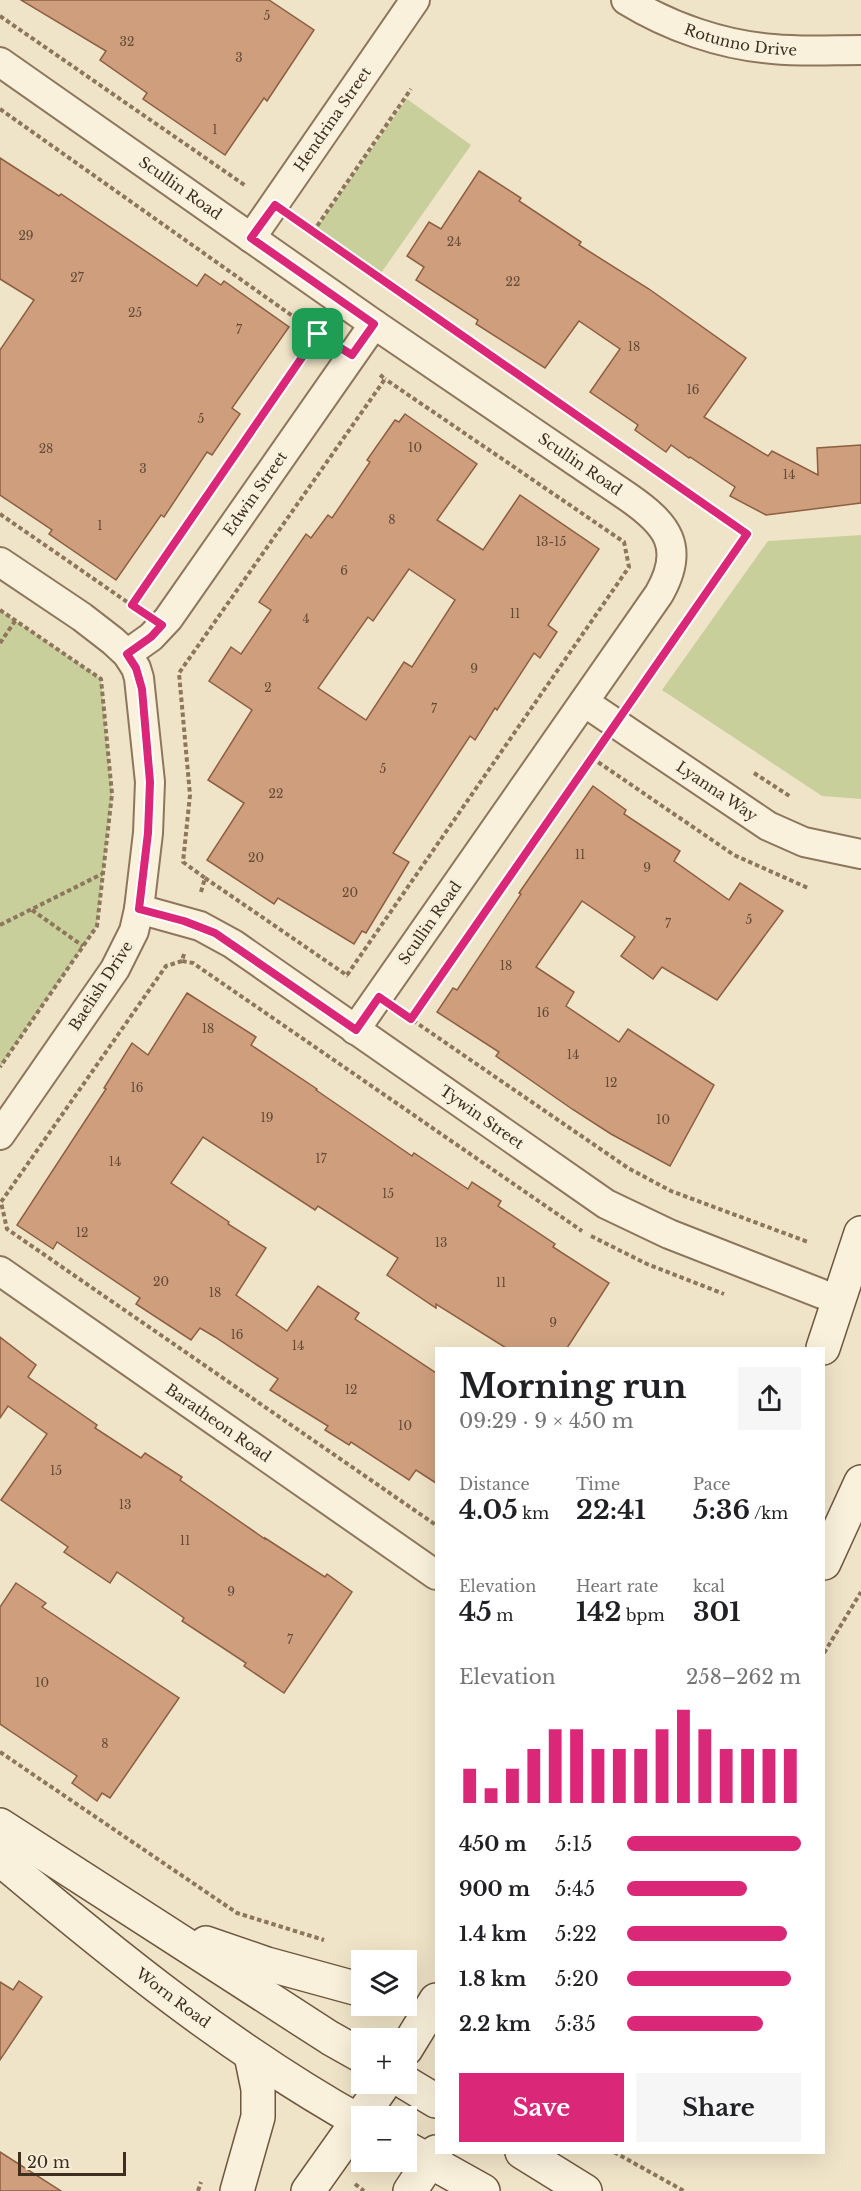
<!DOCTYPE html>
<meta charset="utf-8">
<style>
body{margin:0;font-family:"Libre Baskerville",serif;background:#f6f6f6;color:#202124;height:100vh;display:flex;flex-direction:column;font-size:22px;white-space:nowrap}
*{box-sizing:border-box;margin:0}
p{font-size:20px;color:#757577}
.icon{flex:none;width:33px;height:33px;fill:none;stroke:currentColor;stroke-width:2;stroke-linecap:round;stroke-linejoin:round}
.map{position:relative;flex:1;overflow:hidden}
.side{position:absolute;left:435px;top:1347px;width:390px;height:807px;display:flex;flex-direction:column;background:#fff;border-radius:0px;box-shadow:0 6px 24px #0002}
.side>*{flex:none}
.controls{position:absolute;left:351px;top:1950px;display:grid;gap:12px}
.controls a{display:grid;place-items:center;width:66px;height:66px;border-radius:0px;background:#fff;box-shadow:0 6px 24px #0002;font-size:30px}
.scale{position:absolute;left:18px;bottom:15px;width:108px;box-sizing:border-box;padding-left:6px;border:3px solid #3d2e20;border-top:0;font-size:16px;line-height:21px;white-space:nowrap;color:#3d2e20;-webkit-text-stroke:4px #f7eed8;paint-order:stroke}
.pin{position:absolute;display:grid;place-items:center;width:51px;height:51px;color:#fff;margin:-26px;border-radius:12px;box-shadow:0 3px 9px #0006}
.round{display:grid;place-items:center;flex:none;width:63px;height:63px;border-radius:0px;background:#f6f6f6}
.headline{display:flex;align-items:center;justify-content:space-between;height:102px;padding:0 24px}
h1{font-size:33px;font-weight:800;line-height:45px}
.stats{display:grid;grid-template-columns:repeat(3,1fr);gap:9px;height:102px;padding:6px 24px}
.stats div{display:grid;align-content:center}
.stats b{font-size:26px;font-weight:800}
.stats small{font-size:16px;font-weight:400}
.stats p{font-size:16px}
.chart{height:168px;padding:12px 24px}
.chart p{display:flex;justify-content:space-between}
.chart svg{width:100%;height:108px;margin-top:6px;stroke:#db2777;stroke-width:6}
.cta{display:flex;gap:12px;margin-top:auto;padding:12px 24px}
.cta a{flex:1;height:69px;border-radius:0px;background:#db2777;color:#fff;font-size:24px;font-weight:800;line-height:69px;text-align:center}
.cta a+a{background:#f6f6f6;color:#202124}
ul{padding:0 24px;list-style:none;font-size:20px}
li{display:grid;grid-template-columns:96px 72px 1fr;align-items:center;height:45px}
li i{height:15px;border-radius:8px;background:#db2777}
.map>svg:first-child{display:block}
.green{fill:#c9cf9b}
.building{fill:#cf9f7d;stroke:#8d5f41;stroke-width:1.5;fill-rule:evenodd}
.lines{fill:none;stroke-linecap:round;stroke-linejoin:round}
.street-casing{stroke:#8d765c;stroke-width:32}
.secondary-casing{stroke:#6f573f;stroke-width:36}
.path{stroke:#8d765c;stroke-width:4;stroke-dasharray:4.5 3;stroke-linecap:butt}
.street{stroke:#faf1dc;stroke-width:28}
.secondary{stroke:#faf1dc;stroke-width:33}
.route-casing{stroke:#fff;stroke-width:12}
.route{stroke:#db2777;stroke-width:8}
.labels{text-anchor:middle;stroke-width:6;stroke-linejoin:round;paint-order:stroke}
.number-label{font-size:12px;fill:#624a37}
.street-label{font-size:15px;fill:#3d2e20;stroke:#f7eed8}
</style>
<div class="map">
<svg width="861" height="2191" viewBox="0 0 861 2191">
<rect width="100%" height="100%" fill="#f0e4c8"/>
<g class="green">
<polygon points="407,99 471,145 381,273 316,229"/>
<polygon points="861,535 861,799 822,796 662,690 768,541"/>
<polygon points="0,610 101,679 112,794 97,926 0,1067"/>
</g>
<g class="building">
<polygon points="21,0 269,0 314,30 267,101 264,98 225,155 143,99 147,93 100,60 106,51"/>
<polygon points="0,158 59,196 61,194 197,286 205,274 221,285 224,281 289,327 232,408 240,414 212,455 207,452 164,517 161,515 116,580 49,534 52,530 0,495 0,350 34,300 0,279"/>
<polygon points="479,171 521,198 519,201 581,242 579,245 649,289 746,358 704,417 768,456 772,451 818,475 817,448 861,445 861,503 766,515 730,496 735,487 690,457 689,458 671,445 666,452 635,430 638,425 590,392 620,349 579,321 545,368 476,324 478,320 416,280 424,267 407,256 429,222 441,229"/>
<path d="M405,414L477,464L437,520L483,550L520,495L599,549L548,625L557,632L540,658L534,653L497,710L495,708L475,740L470,736L393,853L409,862L366,933L362,931L354,944L278,898L274,904L207,860L244,803L208,780L252,710L209,681L231,647L241,654L271,610L259,602L306,534L311,538L328,515L332,518L370,462L367,460L395,420L399,422ZM409,569L455,600L412,667L404,662L366,720L318,688L368,617L373,621Z"/>
<polygon points="593,786 626,810 624,814 680,851 674,861 729,900 740,883 783,911 717,1000 662,967 653,979 621,956 635,937 582,901 536,967 574,992 566,1006 619,1042 628,1029 714,1085 670,1166 611,1134 572,1109 496,1056 499,1052 437,1012 453,988 457,990 521,894 519,893"/>
<polygon points="187,993 256,1037 251,1045 317,1089 316,1090 412,1156 414,1153 468,1189 472,1182 501,1201 498,1206 555,1244 553,1247 609,1283 567,1348 506,1348 436,1304 436,1308 387,1275 398,1258 318,1206 315,1210 203,1137 171,1183 229,1222 228,1224 266,1248 236,1295 287,1331 318,1286 359,1313 355,1319 436,1373 436,1483 416,1470 409,1480 351,1442 349,1445 325,1430 328,1426 270,1390 278,1379 215,1337 200,1328 191,1340 136,1304 140,1298 57,1242 53,1249 17,1225 106,1089 104,1088 132,1043 148,1055"/>
<polygon points="0,1337 36,1365 28,1377 97,1425 95,1428 141,1458 145,1453 182,1477 180,1480 265,1539 265,1538 325,1577 327,1574 352,1592 284,1693 244,1666 246,1663 182,1621 184,1618 117,1572 110,1583 64,1552 68,1547 1,1500 47,1434 8,1406 0,1418"/>
<polygon points="16,1583 46,1603 42,1607 179,1698 110,1798 102,1793 97,1801 72,1783 77,1776 0,1724 0,1607"/>
<polygon points="19,1981 42,1997 0,2060 0,1982 13,1990"/>
<polygon points="0,2152 61,2191 0,2191"/>
</g>
<g class="lines">
<g class="street-casing">
<g id="street">
<path id="s1" d="M626,0C670,27 722,45 773,49C802,52 832,50 861,50"/>
<path id="s2" d="M0,62L374,324L628,497C667,524 686,547 659,594L355,1030"/>
<path id="s3" d="M251,238L415,0"/>
<polyline points="0,562 82,617 113,641 127,654 136,668 139,678 150,782 148,833 139,909 134,931 115,969 0,1135"/>
<path id="s4" d="M127,654L151,637L168,619L374,324"/>
<path id="s5" d="M584,702L768,826L804,842L861,854"/>
<path id="s6" d="M139,909L200,926L233,944L606,1204L669,1234L840,1301"/>
<path id="s7" d="M0,1271L436,1575"/>
</g>
</g>
<g class="secondary-casing">
<g id="secondary">
<polyline points="823,1348 861,1233"/>
<polyline points="824,1563 861,1482"/>
<polyline points="0,1825 330,2038 362,2056"/>
<path id="s8" d="M0,1859C114,1955 231,2050 362,2123"/>
<polyline points="206,1943 267,1964 362,1990"/>
<polyline points="406,2049 436,2000"/>
<polyline points="406,2083 436,2101"/>
<polyline points="406,2148 483,2191"/>
<polyline points="522,2152 585,2191"/>
<polyline points="237,2191 258,2117 258,2089 251,2055"/>
<polyline points="308,2191 384,2084"/>
<polyline points="410,2191 436,2152"/>
</g>
</g>
<g class="path">
<polyline points="0,16 246,186"/>
<polyline points="0,109 325,339"/>
<polyline points="299,223 747,534 635,697"/>
<polyline points="313,232 411,89"/>
<polyline points="0,514 133,606"/>
<polyline points="132,605 318,334"/>
<polyline points="0,610 101,679 112,794 97,926 0,1067"/>
<polyline points="0,643 15,621"/>
<polyline points="598,750 411,1019 628,1168 671,1191 808,1242"/>
<polyline points="592,758 734,855 808,888"/>
<polyline points="754,773 791,797"/>
<polyline points="205,878 348,976"/>
<polyline points="201,892 205,878 183,862 190,795 179,673 385,379 379,374"/>
<polyline points="32,910 83,946"/>
<polyline points="0,925 102,874"/>
<polyline points="184,954 182,961 193,963 582,1231"/>
<polyline points="182,961 166,966 1,1202 7,1229 436,1525"/>
<polyline points="347,975 629,567 624,542 385,379"/>
<polyline points="591,1236 647,1264 724,1294"/>
<polyline points="824,1653 861,1592"/>
<polyline points="0,1752 237,1913 324,1940"/>
<polyline points="614,2152 684,2191"/>
<polyline points="355,2184 364,2191"/>
<polyline points="198,2191 201,2182"/>
</g>
<use href="#street" class="street"/>
<use href="#secondary" class="secondary"/>
</g>
<g class="lines">
<g class="route-casing">
<polygon id="route" points="275,205 747,534 411,1019 379,997 356,1030 215,933 184,921 139,909 148,833 150,782 142,689 136,668 127,654 151,637 162,625 132,605 318,334 352,355 374,324 251,238"/>
</g>
<use href="#route" class="route"/>
</g>
<g class="labels">
<g class="number-label">
<text x="267" y="20">5</text>
<text x="127" y="46">32</text>
<text x="239" y="62">3</text>
<text x="215" y="134">1</text>
<text x="26" y="240">29</text>
<text x="454" y="246">24</text>
<text x="77" y="282">27</text>
<text x="513" y="286">22</text>
<text x="135" y="317">25</text>
<text x="239" y="334">7</text>
<text x="634" y="351">18</text>
<text x="693" y="394">16</text>
<text x="201" y="423">5</text>
<text x="415" y="452">10</text>
<text x="46" y="453">28</text>
<text x="143" y="473">3</text>
<text x="789" y="479">14</text>
<text x="392" y="524">8</text>
<text x="100" y="530">1</text>
<text x="551" y="546">13-15</text>
<text x="344" y="575">6</text>
<text x="515" y="618">11</text>
<text x="306" y="623">4</text>
<text x="474" y="673">9</text>
<text x="268" y="692">2</text>
<text x="434" y="713">7</text>
<text x="383" y="773">5</text>
<text x="276" y="798">22</text>
<text x="580" y="859">11</text>
<text x="256" y="862">20</text>
<text x="647" y="872">9</text>
<text x="350" y="897">20</text>
<text x="749" y="924">5</text>
<text x="668" y="928">7</text>
<text x="506" y="970">18</text>
<text x="543" y="1017">16</text>
<text x="208" y="1033">18</text>
<text x="573" y="1059">14</text>
<text x="611" y="1087">12</text>
<text x="137" y="1092">16</text>
<text x="267" y="1122">19</text>
<text x="663" y="1124">10</text>
<text x="321" y="1163">17</text>
<text x="115" y="1166">14</text>
<text x="388" y="1198">15</text>
<text x="82" y="1237">12</text>
<text x="441" y="1247">13</text>
<text x="161" y="1286">20</text>
<text x="501" y="1287">11</text>
<text x="215" y="1297">18</text>
<text x="553" y="1327">9</text>
<text x="237" y="1339">16</text>
<text x="298" y="1350">14</text>
<text x="351" y="1394">12</text>
<text x="405" y="1430">10</text>
<text x="56" y="1475">15</text>
<text x="125" y="1509">13</text>
<text x="185" y="1545">11</text>
<text x="231" y="1596">9</text>
<text x="290" y="1644">7</text>
<text x="42" y="1687">10</text>
<text x="105" y="1748">8</text>
</g>
<g class="street-label">
<text dy="5" stroke="none"><textPath href="#s1" startOffset="123">Rotunno Drive</textPath></text>
<text dy="5" stroke="none"><textPath href="#s3" startOffset="144">Hendrina Street</textPath></text>
<text dy="5" stroke="none"><textPath href="#s2" startOffset="220">Scullin Road</textPath></text>
<text dy="5" stroke="none"><textPath href="#s2" startOffset="706">Scullin Road</textPath></text>
<text dy="5" stroke="none"><textPath href="#s4" startOffset="207">Edwin Street</textPath></text>
<text dy="5" stroke="none"><textPath href="#s5" startOffset="160">Lyanna Way</textPath></text>
<text transform="translate(430 923) rotate(-55)" y="5">Scullin Road</text>
<text transform="translate(101 986) rotate(-57)" y="5">Baelish Drive</text>
<text dy="5" stroke="none"><textPath href="#s6" startOffset="404">Tywin Street</textPath></text>
<text dy="5" stroke="none"><textPath href="#s7" startOffset="266">Baratheon Road</textPath></text>
<text dy="5" stroke="none"><textPath href="#s8" startOffset="222">Worn Road</textPath></text>
</g>
</g>
</svg>
<div class="controls">
<a><svg class="icon" aria-label="layers" viewBox="0 0 24 24"><path d="M12 4l9 5-9 5-9-5zM3 14l9 5 9-5"/></svg></a>
<a>+</a>
<a>−</a>
</div>
<div class="scale">20 m</div>
<div class="pin" style="left:318px;top:334px;background:#1e9e55"><svg class="icon" aria-label="arrive" viewBox="0 0 24 24"><path d="M6 21V4h12l-3 4 3 4H6"/></svg></div>
<section class="side">
<div class="headline"><div><h1>Morning run</h1><p>09:29 · 9 × 450 m</p></div><a class="round"><svg class="icon" aria-label="share" viewBox="0 0 24 24"><path d="M12 15V3M7 8l5-5 5 5M5 13v7h14v-7"/></svg></a></div>
<div class="stats">
<div><p>Distance</p><b>4.05<small> km</small></b></div>
<div><p>Time</p><b>22:41</b></div>
<div><p>Pace</p><b>5:36<small> /km</small></b></div>
</div>
<div class="stats">
<div><p>Elevation</p><b>45<small> m</small></b></div>
<div><p>Heart rate</p><b>142<small> bpm</small></b></div>
<div><p>kcal</p><b>301</b></div>
</div>
<div class="chart"><p><span>Elevation</span>258–262 m</p>
<svg viewBox="0 0 160 44" preserveAspectRatio="none"><path d="M5 44V30M15 44V38M25 44V30M35 44V22M45 44V14M55 44V14M65 44V22M75 44V22M85 44V22M95 44V14M105 44V6M115 44V14M125 44V22M135 44V22M145 44V22M155 44V22"/></svg>
</div>
<ul>
<li><b>450 m</b>5:15<i style="width:100%"></i></li>
<li><b>900 m</b>5:45<i style="width:69%"></i></li>
<li><b>1.4 km</b>5:22<i style="width:92%"></i></li>
<li><b>1.8 km</b>5:20<i style="width:94%"></i></li>
<li><b>2.2 km</b>5:35<i style="width:78%"></i></li>
</ul>
<div class="cta"><a>Save</a><a>Share</a></div>
</section>
</div>
